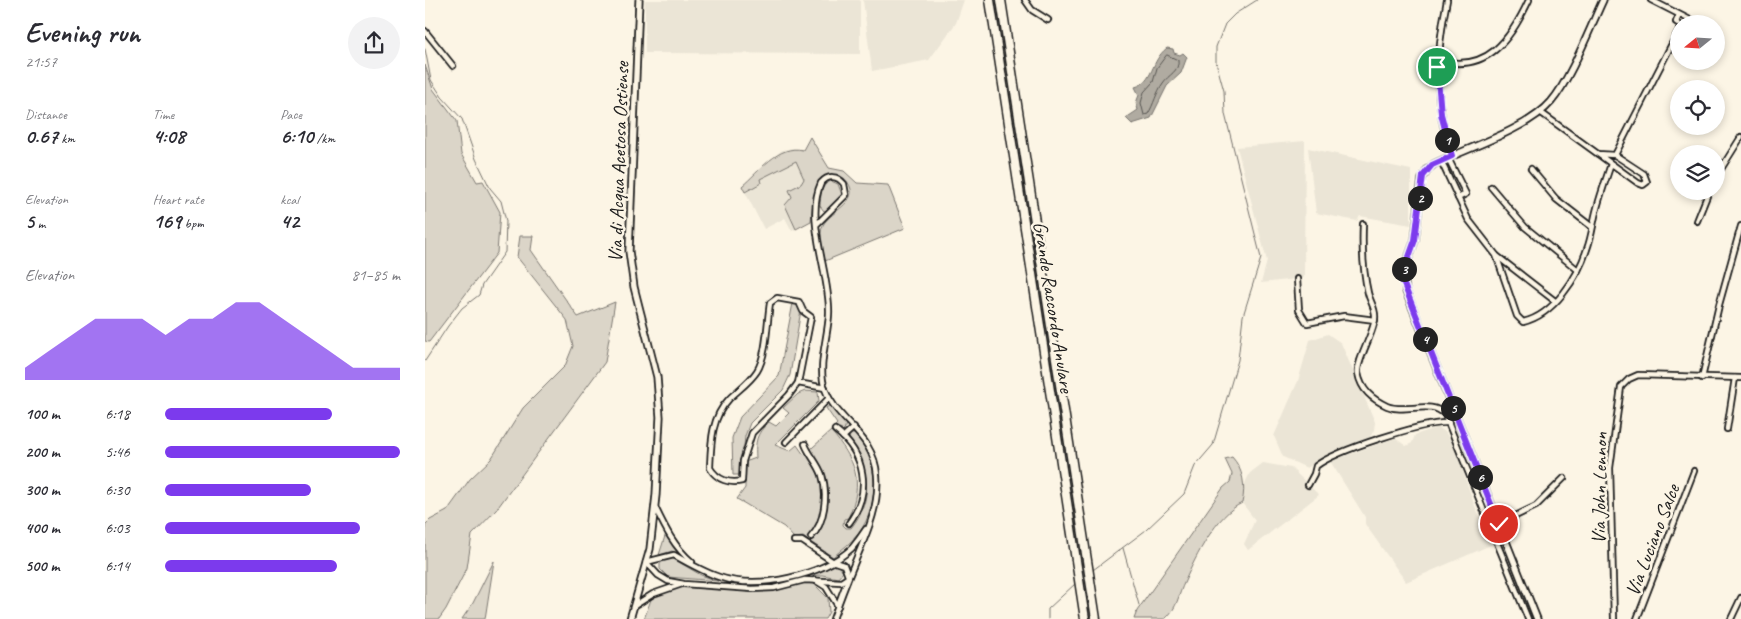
<!DOCTYPE html>
<meta charset="utf-8">
<style>
body{margin:0;font-family:Caveat,sans-serif;background:#f2f2f3;color:#2b2b33;height:100vh;display:flex;flex-direction:column;font-size:19px;white-space:nowrap}
*{box-sizing:border-box;margin:0}
p{font-size:16px;color:#7c7c81}
.icon{flex:none;width:28px;height:28px;fill:none;stroke:currentColor;stroke-width:2;stroke-linecap:round;stroke-linejoin:round}
.map{position:relative;flex:1;overflow:hidden}
.side{display:flex;flex-direction:column;background:#fff;width:425px}
.side>*{flex:none}
.needle{width:32px;rotate:252deg}
.buttons{position:absolute;left:1245px;top:15px;display:grid;gap:10px}
.buttons a{display:grid;place-items:center;width:55px;height:55px;border-radius:50%;background:#fff;box-shadow:0 2px 8px #0003;font-size:25px}
.pin{position:absolute;display:grid;place-items:center;width:42px;height:42px;color:#fff;margin:-21px;border:2px solid #fff;border-radius:50%;box-shadow:0 1px 5px #0007}
.km{position:absolute;width:25px;height:25px;margin:-12px;border-radius:50%;background:#222;color:#fff;font-size:14px;line-height:25px;text-align:center}
.round{display:grid;place-items:center;flex:none;width:52px;height:52px;border-radius:26px;background:#f2f2f3}
.overview{display:flex;align-items:center;justify-content:space-between;height:85px;padding:0 25px}
h1{font-size:28px;font-weight:700;line-height:38px}
.stats{display:grid;grid-template-columns:repeat(3,1fr);gap:8px;height:85px;padding:5px 25px}
.stats div{display:grid;align-content:center}
.stats b{font-size:21px;font-weight:700}
.stats small{font-size:14px;font-weight:400}
.stats p{font-size:14px}
.chart{height:140px;padding:10px 25px}
.chart p{display:flex;justify-content:space-between}
.chart svg{width:100%;height:90px;margin-top:5px;fill:#7c3aed;opacity:.7}
ul{padding:0 25px;list-style:none;font-size:16px}
li{display:grid;grid-template-columns:80px 60px 1fr;align-items:center;height:38px}
li i{height:12px;border-radius:6px;background:#7c3aed}
main{display:flex;flex:1;min-height:0}
.map>svg:first-child{display:block}
.built{fill:#ebe5d6}
.green{fill:#dbd5c8;stroke:#7c7872}
.water{fill:#b0aba1;stroke:#75726c}
.lines{fill:none;stroke-linecap:round;stroke-linejoin:round}
.shore{stroke:#575551;stroke-width:1}
.stream{stroke:#75726c;stroke-width:1}
.minor-casing{stroke:#1c1c1c;stroke-width:8}
.tertiary-casing{stroke:#1c1c1c;stroke-width:9}
.motorway-casing{stroke:#1c1c1c;stroke-width:11}
.minor{stroke:#fcf5e5;stroke-width:4.5}
.tertiary{stroke:#fcf5e5;stroke-width:5.5}
.motorway{stroke:#fcf5e5;stroke-width:8}
.route-casing{stroke:#fff;stroke-width:10}
.route{stroke:#7c3aed;stroke-width:6}
.labels{text-anchor:middle;stroke-width:5;stroke-linejoin:round;paint-order:stroke}
.street-label{font-size:20px;fill:#1c1c1c;stroke:#fcf5e5}
</style>
<main>
<section class="side">
<div class="overview"><div><h1>Evening run</h1><p>21:57</p></div><a class="round"><svg class="icon" aria-label="share" viewBox="0 0 24 24"><path d="M12 15V3M7 8l5-5 5 5M5 13v7h14v-7"/></svg></a></div>
<div class="stats">
<div><p>Distance</p><b>0.67<small> km</small></b></div>
<div><p>Time</p><b>4:08</b></div>
<div><p>Pace</p><b>6:10<small> /km</small></b></div>
</div>
<div class="stats">
<div><p>Elevation</p><b>5<small> m</small></b></div>
<div><p>Heart rate</p><b>169<small> bpm</small></b></div>
<div><p>kcal</p><b>42</b></div>
</div>
<div class="chart"><p><span>Elevation</span>81–85 m</p>
<svg viewBox="0 0 160 44" preserveAspectRatio="none"><path d="M0 44V38L10 30L20 22L30 14L40 14L50 14L60 22L70 14L80 14L90 6L100 6L110 14L120 22L130 30L140 38L150 38L160 38V44z"/></svg>
</div>
<ul>
<li><b>100 m</b>6:18<i style="width:71%"></i></li>
<li><b>200 m</b>5:46<i style="width:100%"></i></li>
<li><b>300 m</b>6:30<i style="width:62%"></i></li>
<li><b>400 m</b>6:03<i style="width:83%"></i></li>
<li><b>500 m</b>6:14<i style="width:73%"></i></li>
</ul>
</section>
<div class="map">
<svg width="1316" height="619" viewBox="0 0 1316 619">
<rect width="100%" height="100%" fill="#fcf5e5"/>
<filter id="ink" filterUnits="userSpaceOnUse"><feTurbulence type="fractalNoise" baseFrequency=".02" numOctaves="2"/><feDisplacementMap in="SourceGraphic" scale="10" xChannelSelector="R" yChannelSelector="G"/><feConvolveMatrix kernelMatrix="1 2 1 2 8 2 1 2 1" color-interpolation-filters="sRGB"/></filter>
<g filter="url(#ink)">
<g class="built">
<polygon points="220,0 435,0 435,54 220,53"/>
<polygon points="438,0 539,0 531,23 504,60 447,71"/>
<polygon points="880,141 879,278 836,283 842,261 812,147"/>
<polygon points="368,148 379,150 392,171 386,221 367,231 360,218 339,229 317,186 357,150"/>
<polygon points="883,148 986,170 986,225 935,216 932,221 891,213"/>
<polygon points="903,334 916,343 950,422 949,430 943,441 910,451 882,468 858,457 849,436 873,381 885,340"/>
<polygon points="1013,427 1020,432 1029,445 1049,504 1068,544 981,582 940,524 940,517 905,461 970,438 981,446 987,443 990,435"/>
<polygon points="838,463 866,468 894,495 823,550 819,544 830,520 817,503 818,487 825,473"/>
</g>
<g class="green">
<polygon points="0,65 8,89 32,121 36,154 52,182 58,181 75,212 72,253 4,342 0,341"/>
<path d="M385,137L404,168L419,171L432,183L463,185L480,228L400,261C398,250 393,236 398,225C406,210 441,200 419,178C388,162 388,203 386,221L371,229L360,205L367,197L364,190L376,184L379,179L371,161L335,179L336,183L320,192L317,186C334,172 353,144 378,150Z"/>
<path d="M406,181L413,184L417,195L403,210L399,211L395,206C396,196 395,185 406,181Z"/>
<polygon points="95,236 108,236 106,250 153,317 190,302 180,362 71,510 47,535 42,568 21,609 14,619 0,619 0,525 5,520 22,511 45,479 66,459 98,408 140,366 148,346 142,320 92,257"/>
<polygon points="368,303 373,304 376,310 365,375 358,390 325,423 320,436 316,475 308,475 307,438 315,417 354,376"/>
<path d="M380,391L393,392L394,401L350,445L365,451L372,445L379,455L406,431C430,460 440,481 423,518L419,519L418,525L421,528H426C449,500 445,467 424,440L425,434H430C455,461 455,503 434,533C427,542 417,549 408,557L378,537L369,538L359,527L312,499L320,488V462L331,458C330,441 331,434 344,422L351,426L364,413L358,408L373,394Z"/>
<polygon points="404,406 421,424 419,430 410,426 412,424 401,408"/>
<path d="M807,457C818,469 821,486 817,503C791,515 771,556 760,581C752,597 754,606 740,619H709L712,611L798,488L805,482L807,474L800,459Z"/>
<polygon points="241,533 257,557 247,551 234,555"/>
<polygon points="245,557 276,575 293,581 243,577 235,569 235,563"/>
<polygon points="69,561 60,619 37,619 48,603"/>
<polygon points="412,564 418,572 413,578 397,575 381,576"/>
<polygon points="387,582 403,598 404,612 400,619 219,619 228,594 266,583 327,589"/>
</g>
<path class="water" d="M742,48L748,49L749,53L755,55L758,53L762,57L756,73L742,86L726,118L707,124L701,118L713,110L711,103L714,95L710,87C729,82 725,61 742,48Z"/>
<g class="lines">
<path class="shore" d="M742,55L753,60C755,71 743,75 738,83C731,93 729,104 723,114L719,115L716,103L719,92L728,82L732,68Z"/>
<g class="stream">
<polyline points="0,49 6,80 17,97 37,119 51,159 65,188 76,201 81,221 80,252 57,285 54,295 37,308 23,326 0,361"/>
<polyline points="698,548 714,605"/>
<polyline points="668,570 721,530 759,494 770,466 788,445 813,360 818,316 836,258 800,114 799,91 791,62 791,47 800,24 810,14 832,0"/>
<polyline points="623,619 623,609 651,583"/>
</g>
<g class="minor-casing">
<g id="minor">
<polyline points="600,0 607,10 623,20"/>
<path d="M1022,0C1011,53 1008,104 1027,156"/>
<polyline points="1226,0 1273,24"/>
<polyline points="1254,24 1251,22 1254,15"/>
<polyline points="0,31 28,66"/>
<path d="M1013,60C1062,74 1086,39 1104,0"/>
<polyline points="1115,112 1213,183 1218,185 1222,182 1219,174 1190,155 1173,154"/>
<polyline points="1190,155 1254,30"/>
<polyline points="1023,158 1041,194 1033,198"/>
<path d="M1016,161L1043,219L1071,255L1092,316L1098,322C1129,315 1153,277 1162,249C1167,236 1168,222 1172,208C1176,193 1181,179 1186,164"/>
<polyline points="1106,169 1131,199 1167,227"/>
<polyline points="1291,177 1316,137"/>
<polyline points="1066,187 1100,227 1153,270"/>
<polyline points="1272,221 1284,191"/>
<path d="M392,224L421,195L419,184C412,175 403,175 396,183C379,220 406,276 404,314C403,338 392,366 400,389C412,422 449,434 452,475C455,509 439,539 427,569C420,586 414,602 408,619"/>
<path d="M938,224C937,246 938,271 943,293C945,302 951,308 950,318C949,333 931,362 933,373C936,390 947,399 962,406C980,414 1007,399 1020,415L1103,619"/>
<polyline points="1072,256 1130,301"/>
<polyline points="872,279 874,310 882,323 919,316 950,320"/>
<path d="M352,298L374,302L378,311L386,317L373,383L364,395L327,433L318,461L317,481C305,484 292,480 285,468C286,443 286,418 304,399C313,390 325,382 332,371C342,355 342,322 345,303Z"/>
<polyline points="1277,378 1294,305 1316,226"/>
<polyline points="373,383 400,388"/>
<polyline points="1302,429 1310,378"/>
<path d="M410,430C441,454 447,492 424,523"/>
<polyline points="418,437 429,427"/>
<polyline points="361,442 404,398"/>
<path d="M380,444C384,455 393,463 397,475C403,494 400,523 386,537"/>
<path d="M883,485L889,474L891,466C910,451 1000,421 1024,423"/>
<path d="M230,507C240,528 249,547 267,562"/>
<polyline points="1074,524 1111,506 1139,478"/>
<polyline points="369,541 377,541 407,561 419,565 423,576"/>
<path d="M422,578L416,582L380,580L349,588L327,589L259,584L243,581L233,575L221,562L249,555C263,563 279,572 294,577C333,590 397,576 427,548C432,542 437,535 441,529"/>
<polyline points="390,580 401,587 413,606"/>
<polyline points="209,606 228,594 257,584"/>
<polyline points="1189,619 1185,468 1196,387 1204,379 1213,375 1316,378"/>
<polyline points="1212,619 1269,471"/>
<polyline points="1306,619 1316,598"/>
</g>
</g>
<g class="tertiary-casing">
<g id="tertiary">
<polyline points="205,619 225,549 231,495 235,417 232,377 209,287 204,251 214,0"/>
<path d="M1112,619L981,291L978,273L990,240L997,179L1003,169L1009,164C1043,148 1103,129 1126,102C1145,80 1165,28 1178,0"/>
</g>
</g>
<g class="motorway-casing">
<g id="motorway">
<polyline points="565,0 660,619"/>
<polyline points="576,0 671,619"/>
</g>
</g>
<use href="#minor" class="minor"/>
<use href="#tertiary" class="tertiary"/>
<use href="#motorway" class="motorway"/>
</g>
</g>
<g class="lines" filter="url(#ink)">
<g class="route-casing">
<polyline id="route" points="1012,67 1016,114 1027,156 1007,165 998,176 990,240 980,268 978,282 1074,524"/>
</g>
<use href="#route" class="route"/>
</g>
<g class="labels">
<g class="street-label">
<text transform="translate(193 162) rotate(-88)" y="7">Via di Acqua Acetosa Ostiense</text>
<text transform="translate(629 307) rotate(81)" y="7">Grande Raccordo Anulare</text>
<text transform="translate(1174 488) rotate(-89)" y="7">Via John Lennon</text>
<text transform="translate(1227 540) rotate(-69)" y="7">Via Luciano Salce</text>
</g>
</g>
</svg>
<div class="buttons">
<a><svg class="needle" viewBox="-14 -14 28 28"><path d="M0-13l5 13h-10z" fill="#e53935"/><path d="M0 13l5-13h-10z" fill="#7c7c81"/></svg></a>
<a><svg class="icon" aria-label="locate" viewBox="0 0 24 24"><circle cx="12" cy="12" r="6"/><path d="M12 2v4M12 18v4M2 12h4M18 12h4"/></svg></a>
<a><svg class="icon" aria-label="layers" viewBox="0 0 24 24"><path d="M12 4l9 5-9 5-9-5zM3 14l9 5 9-5"/></svg></a>
</div>
<div class="pin" style="left:1012px;top:67px;background:#1e9e55"><svg class="icon" aria-label="arrive" viewBox="0 0 24 24"><path d="M6 21V4h12l-3 4 3 4H6"/></svg></div>
<div class="pin" style="left:1074px;top:524px;background:#d93025"><svg class="icon" aria-label="check" viewBox="0 0 24 24"><path d="M5 12l5 5 9-10"/></svg></div>
<b class="km" style="left:1022px;top:140px">1</b>
<b class="km" style="left:995px;top:198px">2</b>
<b class="km" style="left:979px;top:269px">3</b>
<b class="km" style="left:1000px;top:339px">4</b>
<b class="km" style="left:1028px;top:408px">5</b>
<b class="km" style="left:1055px;top:477px">6</b>
</div>
</main>
